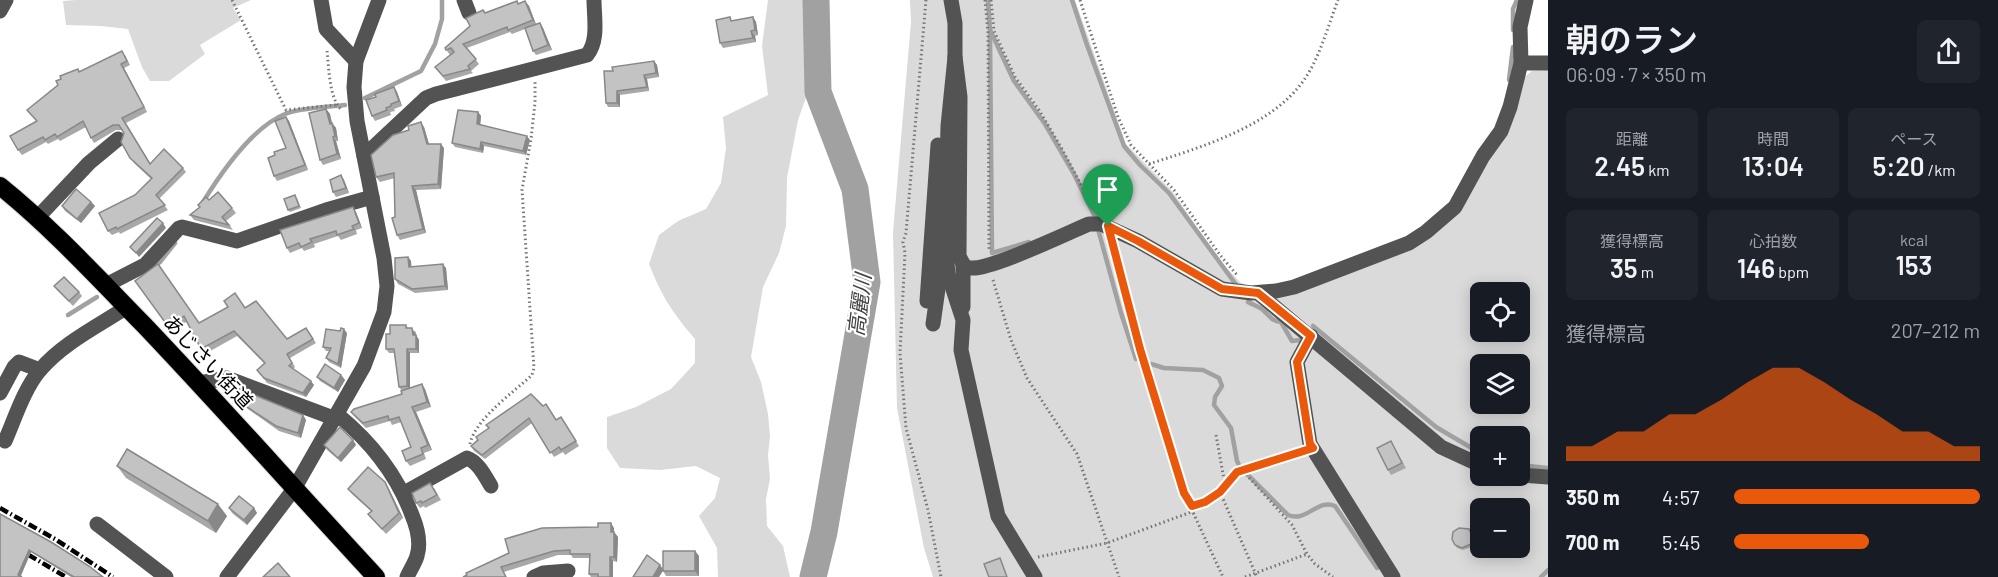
<!DOCTYPE html>
<html lang="ja">
<meta charset="utf-8">
<style>
body{margin:0;font-family:Barlow,"Noto Sans JP",sans-serif;background:#20242c;color:#f1f3f6;height:100vh;display:flex;flex-direction:column;font-size:22px;white-space:nowrap}
*{box-sizing:border-box;margin:0}
p{font-size:20px;color:#9ea1a6}
.icon{flex:none;width:33px;height:33px;fill:none;stroke:currentColor;stroke-width:2;stroke-linecap:round;stroke-linejoin:round}
.map{position:relative;flex:1;overflow:hidden}
.sheet{display:flex;flex-direction:column;background:#171b24;width:450px}
.sheet>*{flex:none}
.controls{position:absolute;left:1470px;top:282px;display:grid;gap:12px}
.controls a{display:grid;place-items:center;width:60px;height:60px;border-radius:9px;background:#171b24;box-shadow:0 3px 15px #0003;font-size:30px}
.pin{position:absolute;display:grid;place-items:center;width:51px;height:51px;color:#fff;margin:-62px -26px;border-radius:50% 50% 50% 0;rotate:-45deg;box-shadow:0 0 6px #0007}
.pin .icon{rotate:45deg}
.round{display:grid;place-items:center;flex:none;width:63px;height:63px;border-radius:9px;background:#20242c}
.head{display:flex;align-items:center;justify-content:space-between;height:102px;padding:0 18px}
h1{font-size:33px;font-weight:600;line-height:45px}
.stats{display:grid;grid-template-columns:repeat(3,1fr);gap:9px;height:102px;padding:6px 18px}
.stats div{display:grid;align-content:center;border-radius:9px;background:#20242c;text-align:center}
.stats b{font-size:26px;font-weight:600}
.stats small{font-size:16px;font-weight:400}
.stats p{font-size:16px}
.chart{height:168px;padding:12px 18px}
.chart p{display:flex;justify-content:space-between}
.chart svg{width:100%;height:108px;margin-top:6px;fill:#ea580c;opacity:.7}
ul{padding:0 18px;list-style:none;font-size:20px}
li{display:grid;grid-template-columns:96px 72px 1fr;align-items:center;height:45px}
li i{height:15px;border-radius:8px;background:#ea580c}
main{display:flex;flex:1;min-height:0}
.map>svg:first-child{display:block}
.green{fill:#dadada;fill-rule:evenodd}
.lines{fill:none;stroke-linecap:round;stroke-linejoin:round}
.stream{stroke:#a1a1a1;stroke-width:4.5}
.river{stroke:#a1a1a1;stroke-width:27}
.highway-casing{stroke:#dbdbdb;stroke-width:20}
.path{stroke:#757575;stroke-width:3;stroke-dasharray:1.5 3;stroke-linecap:butt}
.minor{stroke:#535353;stroke-width:15}
.highway{stroke:#000;stroke-width:18}
.rail{stroke:#000;stroke-width:4.5;stroke-dasharray:9 3 1.5 3;stroke-linecap:butt}
.wall{fill:#a8a8a8}
.shaded-wall{fill:#888}
.building{fill:#c3c3c3;stroke:#888;stroke-width:1.5}
.route-casing{stroke:#fff;stroke-width:12}
.route{stroke:#ea580c;stroke-width:8}
.labels{text-anchor:middle;stroke-width:4.5;stroke-linejoin:round;paint-order:stroke}
.street-label{font-size:20px;fill:#000;stroke:#fff}
.water-label{font-size:21px;font-style:italic;fill:#424242;stroke:#fff}
</style>
<main>
<div class="map">
<svg width="1548" height="577" viewBox="0 0 1548 577">
<rect width="100%" height="100%" fill="#fff"/>
<g class="green">
<polygon points="76,0 251,0 233,8 241,20 200,45 205,54 169,81 150,81 142,67 128,29 101,26 66,25 63,1"/>
<path d="M768,0H805V48L811,68L809,89L798,120L787,178L786,226L779,253L763,287L751,357L761,382L768,414L770,436L768,455L770,479L766,499L767,526L783,546L790,577H718L717,548L699,516L715,498L720,478L696,466L660,470L620,468L607,448V417L636,407L671,389L695,363V339C672,312 662,297 649,264L659,235L678,221L706,209L721,183L726,148L723,117L768,95L762,46Z"/>
<path d="M910,0H1075L1126,144L1173,192L1219,260L1241,283L1269,294L1437,230L1523,78L1532,71L1548,70V577H933L924,548L897,408L893,232L911,22ZM1480,292H1520V332H1480ZM1480,364H1520V404H1480ZM1480,436H1520V476H1480ZM1480,508H1520V548H1480Z"/>
</g>
<g class="lines">
<g class="stream">
<polyline points="988,0 990,30 1014,81 1045,124 1074,174 1095,217 1099,215 1106,219"/>
<polyline points="1072,0 1087,45 1124,146 1140,165 1169,193 1237,286"/>
<polyline points="1513,30 1513,9 1517,0"/>
<polyline points="990,33 992,253 1029,242"/>
<polyline points="1509,80 1513,47"/>
<polyline points="365,98 421,71 435,44 442,19 442,0"/>
<path d="M203,202C221,173 253,127 285,114C298,108 330,107 345,105"/>
<polyline points="1098,229 1121,313 1136,359"/>
<polyline points="150,270 160,262 175,243"/>
<path d="M1248,302C1253,305 1260,307 1263,310C1270,316 1271,321 1281,322L1292,341L1300,340"/>
<polyline points="68,315 97,297"/>
<polyline points="1313,326 1436,427 1480,453"/>
<path d="M1151,364L1164,368L1203,370L1219,378L1222,386L1215,397L1214,405L1231,428L1237,461L1240,467L1288,515C1306,523 1318,498 1335,506L1377,568"/>
<polyline points="1520,465 1548,468"/>
<polyline points="1541,577 1548,570"/>
</g>
<polyline class="river" points="813,577 824,532 867,282 855,189 818,92 816,0"/>
<g class="highway-casing">
<path id="highway" d="M0,186C52,228 97,277 144,325C223,408 298,493 376,577"/>
</g>
<g class="path">
<polyline points="232,0 286,110 336,105"/>
<polyline points="926,0 906,233 903,242 905,253 900,353 906,428 928,510 941,577"/>
<polyline points="985,0 988,33 989,250"/>
<polyline points="991,0 994,31 1015,77 1039,110 1062,149 1095,211"/>
<polyline points="1080,0 1118,117 1131,145 1174,190 1220,255 1237,275"/>
<path d="M327,51C329,67 329,100 342,110"/>
<path d="M1149,164C1201,147 1271,127 1304,80C1320,57 1328,26 1338,0"/>
<polyline points="1113,246 1140,349 1184,493 1223,577"/>
<polyline points="993,280 1011,340 1027,378 1077,454 1119,577"/>
<polyline points="1216,435 1225,485 1220,492 1257,577"/>
<path d="M470,444C475,419 514,392 532,375L534,368L522,190L531,139L535,103V82"/>
<polyline points="1243,471 1292,525 1307,554 1315,564 1333,577"/>
<polyline points="1225,485 1237,472 1299,454"/>
<polyline points="1192,506 1205,502 1219,492"/>
<polyline points="1038,557 1107,543 1194,511"/>
<polyline points="1245,577 1307,554"/>
</g>
<g class="minor">
<polyline points="321,0 326,29 356,61"/>
<polyline points="464,0 469,13"/>
<polyline points="0,11 6,0"/>
<path d="M955,57L960,97L959,256C962,262 964,268 971,268C991,270 1067,233 1089,224H1101L1138,241L1222,289L1251,293L1276,291L1294,287L1409,243L1426,232L1455,207L1483,156L1501,131L1510,107L1521,63H1548"/>
<polyline points="1521,63 1520,27 1526,0"/>
<path d="M364,156L426,98L436,94L587,55C599,41 594,17 594,0"/>
<polyline points="38,217 89,163 118,139"/>
<polyline points="945,240 948,274 963,320 961,350 998,516 1035,577"/>
<polyline points="106,285 145,265 179,228 182,227 237,241 326,210 372,197"/>
<polyline points="1258,293 1441,447 1480,465"/>
<polyline points="927,301 938,145"/>
<polyline points="963,307 963,265"/>
<polyline points="933,324 945,240 948,126 955,57 955,23 951,0"/>
<polyline points="1311,336 1297,362 1310,444 1393,577"/>
<polyline points="199,383 227,378 336,419"/>
<polyline points="0,393 14,367 19,362 40,370"/>
<path d="M338,415C371,442 397,475 412,515C417,527 421,543 417,556C415,563 410,570 407,577"/>
<path d="M5,441C15,418 24,389 40,370C63,343 98,326 127,307"/>
<polyline points="1520,475 1548,477"/>
<path d="M404,493L467,458C478,462 485,476 491,486"/>
<polyline points="97,524 166,577"/>
<polyline points="227,577 294,489 364,366 384,312 387,286 384,258 357,121 354,87 356,61 379,0"/>
<polyline points="534,577 543,573 568,571"/>
</g>
<use href="#highway" class="highway"/>
<g class="rail">
<polyline points="0,508 55,539 113,577"/>
<polyline points="0,538 66,577"/>
</g>
</g>
<g class="wall">
<polygon points="517,1 519,4 525,1 529,6 536,24 540,23 543,28 552,50 536,55 533,51 525,29 512,34 510,32 467,48 479,64 471,71 473,73 446,81 435,67 450,55 445,48 485,13"/>
<polygon points="753,17 756,22 758,35 755,36 756,42 723,48 720,43 733,21"/>
<polygon points="125,55 130,65 124,68 147,112 126,123 150,163 183,168 186,172 159,199 168,210 120,234 119,232 112,235 108,231 135,195 151,179 134,163 121,142 124,133 122,130 116,130 94,143 91,138 86,127 60,141 58,139 48,144 46,142 22,155 18,150 37,122 78,69 80,72"/>
<polygon points="654,61 657,65 659,77 647,79 649,91 620,95 620,107 608,107 606,103 613,71"/>
<polygon points="394,87 397,92 402,106 394,109 395,111 390,112 391,115 375,121 372,116 376,97"/>
<polygon points="326,109 330,114 332,123 336,128 338,141 336,141 341,159 323,165 320,160"/>
<polygon points="478,112 481,116 480,124 530,140 526,155 484,146 483,153 455,147 452,143"/>
<polygon points="286,117 289,121 308,170 277,181 274,176 275,155 286,148"/>
<polygon points="424,127 429,144 444,148 441,189 416,190 426,233 400,240 397,235 395,178 380,182 376,177"/>
<polygon points="341,175 344,180 349,193 336,197 333,192"/>
<polygon points="297,198 301,208 290,212 288,210"/>
<polygon points="209,200 232,208 236,213 226,221 233,230 194,220 190,215"/>
<polygon points="91,202 95,206 81,223 65,211 62,206"/>
<polygon points="356,212 362,228 356,230 357,234 341,240 338,236 314,244 315,247 304,251 302,248 290,253 287,248"/>
<polygon points="408,257 411,261 411,267 446,268 448,290 415,293 398,284 395,279"/>
<polygon points="135,281 199,323 245,308 287,339 306,328 316,343 290,358 295,367 293,369 314,385 306,397 267,383 257,370 264,363 237,336 205,354 186,322 177,328 175,326 170,330"/>
<polygon points="54,286 79,292 82,296 73,306 58,291"/>
<polygon points="406,325 408,328 416,332 416,335 419,340 419,353 410,353 410,388 425,389 431,407 416,412 432,450 424,453 426,459 410,466 406,461 411,447 401,422 392,425 390,421 366,428 354,416 351,412 402,394 402,391 399,387 394,353 389,353 386,349 390,334"/>
<polygon points="347,333 341,368 329,362 326,358 330,351 326,351 323,347"/>
<polygon points="341,375 345,380 338,392 320,381 317,377"/>
<polygon points="531,394 556,420 561,417 579,446 565,455 563,452 554,457 532,423 485,459 474,451 471,446 489,428"/>
<polygon points="244,405 303,415 306,420 301,438 279,431 248,409"/>
<polygon points="353,440 356,445 341,462 327,450 324,445"/>
<polygon points="1391,441 1406,468 1391,475 1388,470"/>
<polygon points="117,466 227,516 216,533 126,478"/>
<polygon points="385,482 388,487 403,518 386,534 368,514 371,511 352,494 348,489"/>
<polygon points="434,488 441,500 425,508 424,506 420,508 416,503"/>
<polygon points="229,508 254,508 257,513 247,525 232,513"/>
<polygon points="0,514 103,577 71,577 31,552 21,576 0,577"/>
<polygon points="614,528 614,532 618,537 617,562 613,561 613,577 591,577 589,574 590,558 573,558 571,555 558,555 504,572 463,577"/>
<polygon points="1470,532 1475,540 1472,547 1463,550 1457,548 1455,545"/>
<polygon points="695,551 699,556 699,576 666,576 663,571 659,577 633,577 660,565 663,569"/>
</g>
<g class="shaded-wall">
<polygon points="525,1 529,6 536,25 533,20"/>
<polygon points="753,17 756,22 758,35 755,30"/>
<polygon points="540,23 543,28 552,50 548,45"/>
<polygon points="751,31 755,36 756,42 753,38"/>
<polygon points="654,61 657,65 659,77 656,73"/>
<polygon points="121,64 124,68 147,112 144,107"/>
<polygon points="644,75 647,79 649,91 647,87"/>
<polygon points="394,87 397,92 402,106 399,101"/>
<polygon points="617,91 620,95 620,107 617,103"/>
<polygon points="326,109 330,114 333,129 330,124"/>
<polygon points="478,112 481,116 480,128 477,124"/>
<polygon points="286,117 289,121 308,170 305,165"/>
<polygon points="421,122 424,127 430,148 427,144"/>
<polygon points="332,123 336,128 338,141 335,136"/>
<polygon points="527,136 530,140 526,155 523,151"/>
<polygon points="333,137 336,141 341,159 337,154"/>
<polygon points="481,142 484,146 483,153 480,149"/>
<polygon points="441,144 444,148 441,189 438,184"/>
<polygon points="341,175 344,180 349,193 346,188"/>
<polygon points="412,186 416,190 426,233 423,229"/>
<polygon points="91,202 95,206 81,223 77,219"/>
<polygon points="353,207 356,212 362,228 359,223"/>
<polygon points="163,223 166,228 139,257 136,253"/>
<polygon points="408,257 411,261 412,271 409,267"/>
<polygon points="443,264 446,268 448,290 445,286"/>
<polygon points="412,328 419,340 419,353 416,349 413,335"/>
<polygon points="344,329 347,333 341,368 338,364"/>
<polygon points="407,349 410,353 410,391 407,386"/>
<polygon points="341,375 345,380 338,392 334,388"/>
<polygon points="311,381 314,385 306,397 303,393"/>
<polygon points="422,384 425,389 431,407 427,402"/>
<polygon points="412,407 416,412 432,450 428,445"/>
<polygon points="303,415 306,420 301,438 298,433"/>
<polygon points="353,440 356,445 341,462 338,458"/>
<polygon points="385,482 388,487 403,518 399,513"/>
<polygon points="218,504 227,516 216,533 208,521"/>
<polygon points="254,508 257,513 247,525 244,520"/>
<polygon points="611,523 614,528 614,537 611,532"/>
<polygon points="1469,529 1475,540 1472,547 1471,544"/>
<polygon points="614,532 618,537 617,562 614,557"/>
<polygon points="29,550 31,552 20,577 18,575"/>
<polygon points="695,551 699,556 699,576 695,571"/>
<polygon points="610,557 613,561 613,577 610,577"/>
<polygon points="660,565 663,570 659,577 653,577"/>
</g>
<g class="building">
<polygon points="517,1 518,4 525,1 533,20 508,30 507,27 463,44 476,59 468,66 470,69 443,76 435,67 454,52 451,48 446,50 445,48 470,26 466,18 483,10 485,13"/>
<polygon points="730,17 731,21 753,17 755,30 751,31 753,38 720,43 716,20"/>
<polygon points="540,23 548,45 533,51 525,28"/>
<polygon points="122,51 127,61 121,64 144,107 122,118 150,164 164,149 183,168 156,195 165,205 117,229 116,227 108,231 99,213 135,195 152,178 130,158 121,142 124,133 119,125 113,125 91,138 83,121 57,137 55,134 45,140 43,137 18,150 10,136 37,121 27,110 58,85 56,81 61,79 60,76 78,69 79,72"/>
<polygon points="654,61 656,73 644,75 647,87 617,91 617,103 606,103 604,71 613,71 612,67"/>
<polygon points="394,87 399,101 391,104 391,106 386,108 387,110 372,116 366,100 376,97 375,94"/>
<polygon points="326,109 330,124 332,123 335,136 333,137 337,154 320,160 309,113"/>
<polygon points="458,110 478,112 477,124 527,136 523,151 481,142 480,149 452,143"/>
<polygon points="286,117 305,165 274,176 268,158 275,155 274,152 286,148 275,121"/>
<polygon points="421,122 427,144 441,144 438,184 412,186 423,229 397,235 392,218 395,217 394,173 376,177 371,155 393,135 409,130 408,126"/>
<polygon points="341,175 346,188 333,192 330,180"/>
<polygon points="76,189 91,202 77,219 62,206"/>
<polygon points="218,192 232,208 222,217 229,225 190,215 200,207 198,205 206,197 209,200"/>
<polygon points="295,195 299,206 288,210 284,199"/>
<polygon points="353,207 359,223 352,226 354,229 337,235 336,231 310,239 312,242 301,247 299,243 287,248 280,230"/>
<polygon points="157,218 163,223 136,253 130,247"/>
<polygon points="408,257 409,267 443,264 445,286 412,289 395,279 395,258"/>
<polygon points="158,264 199,323 228,307 224,301 235,293 245,308 256,301 287,339 306,328 313,339 287,354 292,363 289,366 311,381 303,393 264,378 257,370 265,363 234,331 201,349 184,316 174,323 172,321 167,325 135,281"/>
<polygon points="64,277 79,292 69,301 54,286"/>
<polygon points="390,325 406,325 406,328 412,328 413,335 416,335 416,349 407,349 407,386 399,387 394,349 386,349 386,334 390,334"/>
<polygon points="341,328 344,329 338,364 326,358 331,348 323,347 326,329 340,331"/>
<polygon points="325,364 341,375 334,388 317,377"/>
<polygon points="422,384 427,402 412,407 428,445 421,448 423,454 406,461 402,451 411,447 399,417 389,420 388,416 363,423 351,412 354,409 402,394 401,391"/>
<polygon points="252,394 303,415 298,433 276,426 244,405"/>
<polygon points="531,394 543,406 546,404 556,420 561,417 576,441 561,450 559,447 550,453 529,418 482,455 471,446 478,440 476,437 489,428 486,425"/>
<polygon points="340,427 353,440 338,458 324,445"/>
<polygon points="1391,441 1402,463 1388,470 1377,448"/>
<polygon points="127,449 218,504 208,521 117,466"/>
<polygon points="368,467 385,482 399,513 382,529 368,514 372,511 348,489"/>
<polygon points="430,483 437,495 422,503 421,501 416,503 412,493"/>
<polygon points="239,496 254,508 244,520 229,508"/>
<polygon points="0,514 51,542 89,566 103,577 74,577 29,550 18,575 22,577 0,577"/>
<polygon points="598,523 611,523 611,532 614,532 614,557 610,557 610,577 598,577 598,574 589,574 590,554 570,554 570,550 554,551 501,567 506,577 463,577 467,575 466,573 509,553 505,539 542,528 598,527"/>
<polygon points="1459,528 1469,529 1473,538 1471,544 1462,548 1455,545 1452,539 1453,532"/>
<rect x="663" y="551" width="32" height="20"/>
<polygon points="647,555 660,565 653,577 633,577"/>
<polygon points="1000,558 1007,577 989,577 984,564"/>
<polygon points="278,563 290,577 263,577"/>
</g>
<g class="lines">
<g class="route-casing">
<polygon id="route" points="1108,226 1138,241 1222,289 1258,293 1311,336 1297,362 1310,444 1313,448 1237,472 1220,492 1205,502 1192,506 1184,493 1140,349"/>
</g>
<use href="#route" class="route"/>
</g>
<g class="labels">
<g class="street-label">
<text transform="translate(208 362) rotate(47)" y="7">あじさい街道</text>
</g>
<g class="water-label">
<text transform="translate(860 305) rotate(-83)" y="7">高麗川</text>
</g>
</g>
</svg>
<div class="controls">
<a><svg class="icon" aria-label="locate" viewBox="0 0 24 24"><circle cx="12" cy="12" r="6"/><path d="M12 2v4M12 18v4M2 12h4M18 12h4"/></svg></a>
<a><svg class="icon" aria-label="layers" viewBox="0 0 24 24"><path d="M12 4l9 5-9 5-9-5zM3 14l9 5 9-5"/></svg></a>
<a>+</a>
<a>−</a>
</div>
<div class="pin" style="left:1108px;top:226px;background:#1e9e55"><svg class="icon" aria-label="arrive" viewBox="0 0 24 24"><path d="M6 21V4h12l-3 4 3 4H6"/></svg></div>
</div>
<section class="sheet">
<div class="head"><div><h1>朝のラン</h1><p>06:09 · 7 × 350 m</p></div><a class="round"><svg class="icon" aria-label="share" viewBox="0 0 24 24"><path d="M12 15V3M7 8l5-5 5 5M5 13v7h14v-7"/></svg></a></div>
<div class="stats">
<div><p>距離</p><b>2.45<small> km</small></b></div>
<div><p>時間</p><b>13:04</b></div>
<div><p>ペース</p><b>5:20<small> /km</small></b></div>
</div>
<div class="stats">
<div><p>獲得標高</p><b>35<small> m</small></b></div>
<div><p>心拍数</p><b>146<small> bpm</small></b></div>
<div><p>kcal</p><b>153</b></div>
</div>
<div class="chart"><p><span>獲得標高</span>207–212 m</p>
<svg viewBox="0 0 160 44" preserveAspectRatio="none"><path d="M0 44V38L10 38L20 32L30 32L40 25L50 25L60 19L70 12L80 6L90 6L100 12L110 19L120 25L130 32L140 32L150 38L160 38V44z"/></svg>
</div>
<ul>
<li><b>350 m</b>4:57<i style="width:100%"></i></li>
<li><b>700 m</b>5:45<i style="width:55%"></i></li>
</ul>
</section>
</main>
